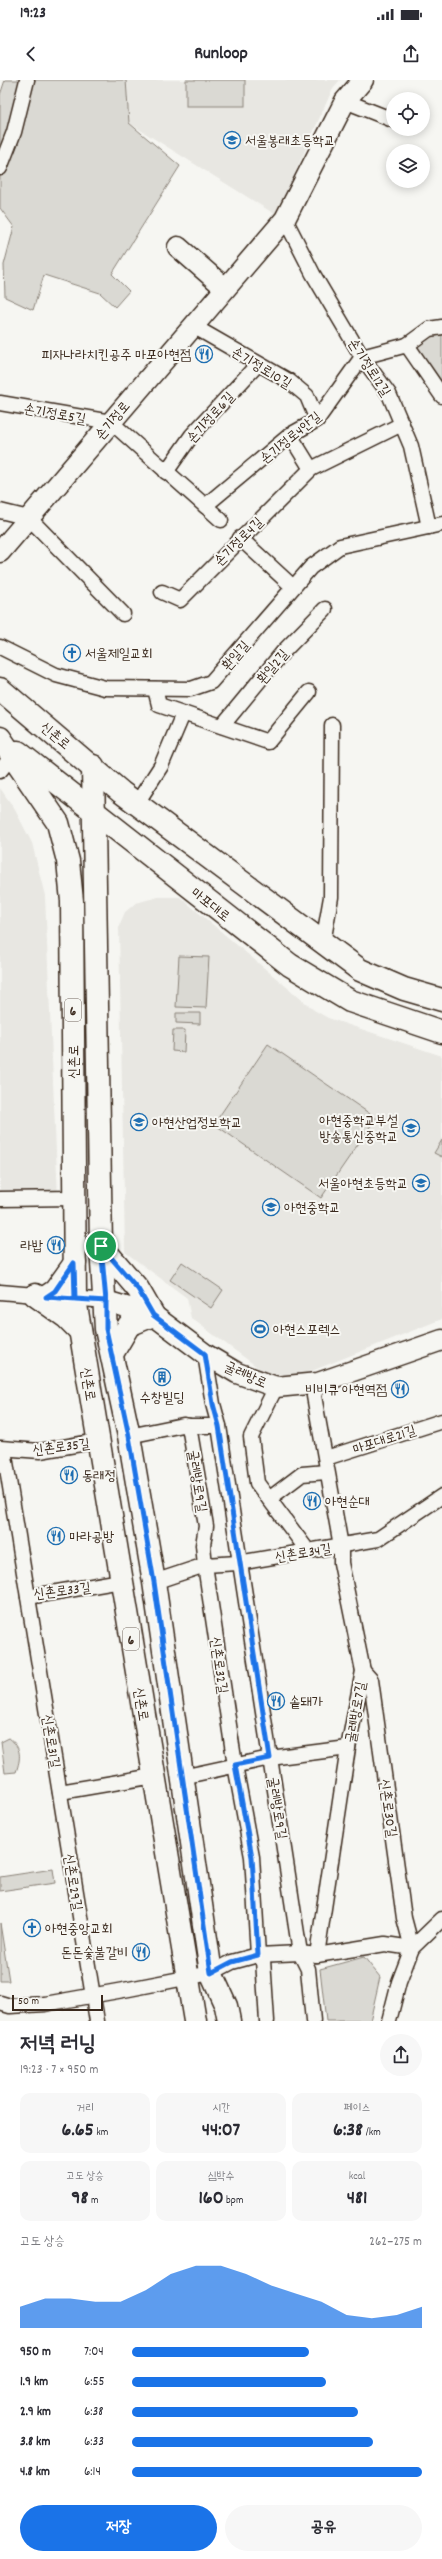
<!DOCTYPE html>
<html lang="ko">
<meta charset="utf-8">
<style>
body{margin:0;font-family:Dekko,"Poor Story",sans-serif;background:#f7f7f7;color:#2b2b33;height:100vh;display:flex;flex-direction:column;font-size:15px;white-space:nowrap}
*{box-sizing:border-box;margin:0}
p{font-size:13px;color:#7c7c81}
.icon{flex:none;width:22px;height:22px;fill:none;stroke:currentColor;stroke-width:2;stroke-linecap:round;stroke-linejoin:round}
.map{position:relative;height:1941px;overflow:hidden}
.details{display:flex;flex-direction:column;background:#fff;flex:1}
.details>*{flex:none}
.buttons{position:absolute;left:386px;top:12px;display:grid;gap:8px}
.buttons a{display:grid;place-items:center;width:44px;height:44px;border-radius:50%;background:#fff;box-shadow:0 2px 10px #0003;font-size:20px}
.scale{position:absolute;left:12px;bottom:10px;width:91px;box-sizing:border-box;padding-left:4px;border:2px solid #3b2a1e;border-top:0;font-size:11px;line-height:14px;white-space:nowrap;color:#3b2a1e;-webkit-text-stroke:3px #f6f6f2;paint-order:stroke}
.pin{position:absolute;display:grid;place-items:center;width:34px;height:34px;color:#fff;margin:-17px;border:2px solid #fff;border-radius:50%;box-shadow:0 1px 4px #0007}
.round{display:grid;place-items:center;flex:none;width:42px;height:42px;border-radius:21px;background:#f7f7f7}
.overview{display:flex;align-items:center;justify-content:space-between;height:68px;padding:0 20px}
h1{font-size:22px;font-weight:700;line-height:30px}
.stats{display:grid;grid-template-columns:repeat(3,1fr);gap:6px;height:68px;padding:4px 20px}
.stats div{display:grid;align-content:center;border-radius:10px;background:#f7f7f7;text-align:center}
.stats b{font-size:20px;font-weight:700}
.stats small{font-size:11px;font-weight:400}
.stats p{font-size:11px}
.chart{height:112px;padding:8px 20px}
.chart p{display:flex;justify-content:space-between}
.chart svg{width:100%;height:72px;margin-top:4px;fill:#1a73e8;opacity:.7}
.button{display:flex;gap:8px;margin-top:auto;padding:8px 20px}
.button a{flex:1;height:46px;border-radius:24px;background:#1a73e8;color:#fff;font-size:16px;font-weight:700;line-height:46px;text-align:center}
.button a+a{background:#f7f7f7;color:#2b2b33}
ul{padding:0 20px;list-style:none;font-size:13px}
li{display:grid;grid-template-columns:64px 48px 1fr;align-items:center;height:30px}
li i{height:10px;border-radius:5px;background:#1a73e8}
.status{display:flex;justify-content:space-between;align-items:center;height:28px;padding:0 20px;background:#fff;direction:ltr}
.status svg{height:11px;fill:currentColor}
header{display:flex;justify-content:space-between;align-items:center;height:52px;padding:0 20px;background:#fff;font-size:18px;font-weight:700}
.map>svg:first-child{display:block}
.built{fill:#e8e7e2}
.green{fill:#dad9d3;stroke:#8a8278}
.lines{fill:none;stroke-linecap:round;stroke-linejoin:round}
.street-casing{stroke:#3b2a1e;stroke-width:17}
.secondary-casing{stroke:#3b2a1e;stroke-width:23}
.primary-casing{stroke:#3b2a1e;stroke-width:25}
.street{stroke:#f6f6f2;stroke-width:14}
.secondary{stroke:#f6f6f2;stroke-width:20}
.primary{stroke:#f6f6f2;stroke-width:22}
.route-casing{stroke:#fff;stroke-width:8}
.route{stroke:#1a73e8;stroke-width:5}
.labels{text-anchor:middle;stroke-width:4;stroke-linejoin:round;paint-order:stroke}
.shield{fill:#f6f6f2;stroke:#73675e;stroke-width:1}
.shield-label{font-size:13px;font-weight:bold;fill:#3b2a1e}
.poi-label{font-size:14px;fill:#3b2a1e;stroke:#f6f6f2;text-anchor:start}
.street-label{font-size:14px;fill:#3b2a1e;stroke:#f6f6f2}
</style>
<div class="status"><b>19:23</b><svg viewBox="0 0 49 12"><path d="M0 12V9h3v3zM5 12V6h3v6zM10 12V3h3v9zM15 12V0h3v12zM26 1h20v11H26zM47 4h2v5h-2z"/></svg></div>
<header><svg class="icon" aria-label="back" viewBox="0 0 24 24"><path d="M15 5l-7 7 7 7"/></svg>Runloop<svg class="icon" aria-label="share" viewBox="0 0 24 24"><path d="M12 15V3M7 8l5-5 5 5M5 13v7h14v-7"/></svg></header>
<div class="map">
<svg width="442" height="1941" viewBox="0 0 442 1941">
<rect width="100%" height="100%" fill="#f6f6f2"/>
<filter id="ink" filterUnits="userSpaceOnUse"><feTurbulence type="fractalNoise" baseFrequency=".025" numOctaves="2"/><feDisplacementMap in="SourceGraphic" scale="8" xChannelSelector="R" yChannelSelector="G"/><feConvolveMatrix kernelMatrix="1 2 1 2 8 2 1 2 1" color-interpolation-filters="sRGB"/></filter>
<g filter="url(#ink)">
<g class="built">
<polygon points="126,0 340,0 333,8 276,135 129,43"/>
<polygon points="0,708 14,728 32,763 45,816 58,1118 0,1119"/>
<polygon points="158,817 180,817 314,930 328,938 442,976 442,1239 304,1294 284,1297 264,1292 191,1238 187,1218 125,1172 119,846 125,832 136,823"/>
</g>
<g class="green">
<polygon points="5,0 126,0 129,43 180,86 112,194 129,211 115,227 100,213 44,195 33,230 5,217 4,185 14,147 0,128 0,15"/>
<rect x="186" y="0" width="59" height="26"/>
<polygon points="442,251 442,303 414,266 430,253"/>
<polygon points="179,876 209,877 206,928 176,927"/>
<polygon points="176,933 200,933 200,944 176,943"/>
<polygon points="173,950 185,950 184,972 172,971"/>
<polygon points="268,964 376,1038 321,1118 214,1044"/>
<polygon points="442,1060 442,1077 434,1073"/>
<polygon points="182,1182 223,1210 211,1228 170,1200"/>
<path d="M9,1658C22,1668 21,1678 16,1692L5,1693L1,1662Z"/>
<polygon points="53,1789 55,1803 0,1811 0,1797"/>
<polygon points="0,1843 9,1901 0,1901"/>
<polygon points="364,1877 380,1897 370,1941 326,1941 320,1889"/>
</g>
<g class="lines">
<g class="street-casing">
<g id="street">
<polyline points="345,21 393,40"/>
<polyline points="0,88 14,52 27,0"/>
<polyline points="285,139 313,194 362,277 389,314 411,366 429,447"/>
<polyline points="193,246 289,301 307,316 317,340"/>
<polyline points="407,265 429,249 442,247"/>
<polyline points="362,277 407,265 442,316"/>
<polyline points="0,323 111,342 221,440"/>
<polyline points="290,355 311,389"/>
<polyline points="166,392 192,355 258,284"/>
<polyline points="205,426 290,355 317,340 362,277"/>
<polyline points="0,431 29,438 123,534"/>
<polyline points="240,458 293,507"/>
<polyline points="162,512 180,520 311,389 402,344"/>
<polyline points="0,567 56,595 105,608 191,609 211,602 311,487 340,466 442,444"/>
<polyline points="155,609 159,625 268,662 309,612"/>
<polyline points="222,646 283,572 325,529"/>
<polyline points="0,691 12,676"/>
<polyline points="137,723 161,686 183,634"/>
<polyline points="323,863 331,817 332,645"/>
<polyline points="0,1119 74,1118"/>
<polyline points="0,1212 106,1221"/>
<polyline points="205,1274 213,1324 219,1346 300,1873 308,1889 313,1941"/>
<polyline points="276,1307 251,1357 257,1403 308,1471"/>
<polyline points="219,1346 189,1346 206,1446 203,1465 205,1485 235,1685 252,1777 258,1875 263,1880 267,1941"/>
<polyline points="129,1356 183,1345 189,1346"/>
<polyline points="0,1368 40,1371 98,1361"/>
<polyline points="4,1370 97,1941"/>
<polyline points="326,1378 442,1341"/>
<polyline points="269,1419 302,1394 326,1392"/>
<polyline points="154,1502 205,1485 238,1483 378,1459 442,1416"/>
<polyline points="28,1517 121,1501"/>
<polyline points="363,1591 371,1600 404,1838 412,1868"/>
<polyline points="182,1697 270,1678 348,1668"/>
<polyline points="60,1712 154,1696"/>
<polyline points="317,1875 348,1668 363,1591 341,1483 341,1466 314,1316 318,1303"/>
<polyline points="0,1923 10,1926 45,1924 129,1909 211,1893 232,1882 258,1875 300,1873 317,1875 385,1864 412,1868"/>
<polyline points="389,1941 399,1902 412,1868 442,1839"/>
</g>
</g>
<g class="secondary-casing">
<g id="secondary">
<polyline points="178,167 225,208"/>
<polyline points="0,472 285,139 345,21 363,0"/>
<polyline points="106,1221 153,1235 205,1274 237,1293 276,1307 318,1303 442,1260"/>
</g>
</g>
<g class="primary-casing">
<g id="primary">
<polyline points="0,609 121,712 360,890 404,909 442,920"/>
<polyline points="0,658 58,743 68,781 72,821 75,1219 195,1941"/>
<polyline points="18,672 290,885 350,921 442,952"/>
<polyline points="93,686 101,1166 106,1249 129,1356 154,1502 211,1893 226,1926 229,1941"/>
<polyline points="101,1166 138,1209 153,1235 129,1245 112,1274"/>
<polyline points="35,1215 66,1237 80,1251"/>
<polyline points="46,1217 55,1211 75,1183"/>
</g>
</g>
<use href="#street" class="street"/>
<use href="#secondary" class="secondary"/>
<use href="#primary" class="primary"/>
</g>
</g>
<g class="lines" filter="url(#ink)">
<g class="route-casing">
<polyline id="route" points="101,1166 106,1221 46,1217 55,1211 74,1183 75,1219 106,1221 106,1249 129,1356 154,1502 211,1893 232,1882 258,1875 252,1777 235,1685 270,1678 219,1346 213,1324 205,1274 153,1235 138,1209 101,1166"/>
</g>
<use href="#route" class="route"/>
</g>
<defs>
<g id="school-ring" transform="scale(0.9)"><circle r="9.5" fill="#f6f6f2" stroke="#1f6fb2" stroke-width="1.5"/><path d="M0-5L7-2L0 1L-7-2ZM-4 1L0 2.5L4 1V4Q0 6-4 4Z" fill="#1f6fb2"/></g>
<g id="restaurant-ring" transform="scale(0.9)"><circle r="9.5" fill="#f6f6f2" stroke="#1f6fb2" stroke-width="1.5"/><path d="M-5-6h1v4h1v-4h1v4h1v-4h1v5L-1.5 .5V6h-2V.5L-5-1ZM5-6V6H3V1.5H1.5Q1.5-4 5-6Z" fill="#1f6fb2"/></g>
<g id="church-ring" transform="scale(0.9)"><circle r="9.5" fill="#f6f6f2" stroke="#1f6fb2" stroke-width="1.5"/><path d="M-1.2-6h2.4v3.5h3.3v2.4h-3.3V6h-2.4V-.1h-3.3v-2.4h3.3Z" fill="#1f6fb2"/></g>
<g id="stadium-ring" transform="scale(0.9)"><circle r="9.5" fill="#f6f6f2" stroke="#1f6fb2" stroke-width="1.5"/><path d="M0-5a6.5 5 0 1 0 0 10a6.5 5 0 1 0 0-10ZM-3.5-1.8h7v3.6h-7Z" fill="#1f6fb2"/></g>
<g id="building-ring" transform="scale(0.9)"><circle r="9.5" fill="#f6f6f2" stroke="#1f6fb2" stroke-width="1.5"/><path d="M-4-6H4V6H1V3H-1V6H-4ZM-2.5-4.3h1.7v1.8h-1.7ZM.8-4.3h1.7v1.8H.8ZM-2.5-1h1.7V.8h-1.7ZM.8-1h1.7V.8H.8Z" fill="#1f6fb2"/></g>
</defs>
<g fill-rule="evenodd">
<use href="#school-ring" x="232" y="60"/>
<use href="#restaurant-ring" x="204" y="274"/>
<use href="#church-ring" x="72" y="573"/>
<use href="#school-ring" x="139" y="1042"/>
<use href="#school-ring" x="411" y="1048"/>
<use href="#school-ring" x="421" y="1103"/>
<use href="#school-ring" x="271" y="1127"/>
<use href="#restaurant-ring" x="56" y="1165"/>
<use href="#stadium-ring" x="260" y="1249"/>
<use href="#building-ring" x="162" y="1297"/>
<use href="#restaurant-ring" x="400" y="1309"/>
<use href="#restaurant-ring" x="69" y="1395"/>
<use href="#restaurant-ring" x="312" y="1421"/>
<use href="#restaurant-ring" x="56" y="1456"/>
<use href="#restaurant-ring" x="276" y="1621"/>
<use href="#church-ring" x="32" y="1848"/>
<use href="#restaurant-ring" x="141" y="1872"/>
</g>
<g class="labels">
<g class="shield">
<rect x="65" y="919" width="16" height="22" rx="3"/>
<rect x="123" y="1548" width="16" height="22" rx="3"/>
</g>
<g class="shield-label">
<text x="73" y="935">6</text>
<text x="131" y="1564">6</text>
</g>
<g class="poi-label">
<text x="245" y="65">서울봉래초등학교</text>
<text x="191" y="279" text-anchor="end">피자나라치킨공주 마포아현점</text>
<text x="85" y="578">서울제일교회</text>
<text x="398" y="1045" text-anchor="end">아현중학교부설<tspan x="398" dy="16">방송통신중학교</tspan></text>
<text x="152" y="1047">아현산업정보학교</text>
<text x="408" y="1108" text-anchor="end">서울아현초등학교</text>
<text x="284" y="1132">아현중학교</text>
<text x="43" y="1170" text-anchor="end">라밥</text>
<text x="273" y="1254">아현스포렉스</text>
<text x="387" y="1314" text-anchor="end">비비큐 아현역점</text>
<text x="162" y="1322" text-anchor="middle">수창빌딩</text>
<text x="82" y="1400">동래정</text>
<text x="325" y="1426">아현순대</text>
<text x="69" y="1461">마라공방</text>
<text x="289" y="1626">솥돼가</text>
<text x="45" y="1853">아현중앙교회</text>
<text x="128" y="1877" text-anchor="end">돈돈숯불갈비</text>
</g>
<g class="street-label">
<text transform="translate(262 287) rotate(31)" y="5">손기정로10길</text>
<text transform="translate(370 287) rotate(57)" y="5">손기정로12길</text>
<text transform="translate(55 333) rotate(10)" y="5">손기정로5길</text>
<text transform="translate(210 337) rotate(-48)" y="5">손기정로6길</text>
<text transform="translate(112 340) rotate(-50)" y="5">손기정로</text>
<text transform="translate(290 357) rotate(-39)" y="5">손기정로4안길</text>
<text transform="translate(238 461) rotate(-45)" y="5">손기정로4길</text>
<text transform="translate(235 575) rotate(-49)" y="5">환일길</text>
<text transform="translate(272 586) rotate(-50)" y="5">환일2길</text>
<text transform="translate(56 655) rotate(40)" y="5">신촌로</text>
<text transform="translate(211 824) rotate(38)" y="5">마포대로</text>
<text transform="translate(73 982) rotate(-90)" y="5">신촌로</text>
<text transform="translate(246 1294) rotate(24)" y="5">굴레방로</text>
<text transform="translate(89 1304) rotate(81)" y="5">신촌로</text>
<text transform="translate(384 1359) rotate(-18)" y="5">마포대로21길</text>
<text transform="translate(61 1366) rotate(-7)" y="5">신촌로35길</text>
<text transform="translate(198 1401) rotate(81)" y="5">굴레방로9길</text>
<text transform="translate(303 1472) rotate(-9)" y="5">신촌로34길</text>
<text transform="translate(62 1510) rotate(-7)" y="5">신촌로33길</text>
<text transform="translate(220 1585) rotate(82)" y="5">신촌로32길</text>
<text transform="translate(142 1624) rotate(81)" y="5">신촌로</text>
<text transform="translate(355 1632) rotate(-80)" y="5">굴레방로7길</text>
<text transform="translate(52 1661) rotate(81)" y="5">신촌로31길</text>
<text transform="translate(278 1728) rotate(81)" y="5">굴레방로9길</text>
<text transform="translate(389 1728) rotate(82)" y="5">신촌로30길</text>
<text transform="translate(74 1802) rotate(81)" y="5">신촌로29길</text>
</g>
</g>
</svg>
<div class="buttons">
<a><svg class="icon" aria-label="locate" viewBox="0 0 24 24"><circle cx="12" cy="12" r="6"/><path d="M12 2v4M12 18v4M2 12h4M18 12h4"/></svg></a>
<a><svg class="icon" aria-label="layers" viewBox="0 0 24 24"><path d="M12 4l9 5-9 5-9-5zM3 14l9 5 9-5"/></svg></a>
</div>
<div class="scale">50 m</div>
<div class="pin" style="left:101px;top:1166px;background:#1e9e55"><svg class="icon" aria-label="arrive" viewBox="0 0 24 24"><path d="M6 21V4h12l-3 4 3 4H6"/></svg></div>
</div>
<section class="details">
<div class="overview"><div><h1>저녁 러닝</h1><p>19:23 · 7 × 950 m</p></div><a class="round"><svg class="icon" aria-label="share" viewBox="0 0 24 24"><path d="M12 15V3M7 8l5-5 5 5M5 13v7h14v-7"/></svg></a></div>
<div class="stats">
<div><p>거리</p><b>6.65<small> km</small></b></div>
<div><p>시간</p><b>44:07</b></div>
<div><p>페이스</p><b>6:38<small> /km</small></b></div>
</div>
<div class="stats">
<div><p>고도 상승</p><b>98<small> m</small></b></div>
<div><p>심박수</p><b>160<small> bpm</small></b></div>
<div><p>kcal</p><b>481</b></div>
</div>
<div class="chart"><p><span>고도 상승</span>262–275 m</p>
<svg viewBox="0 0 160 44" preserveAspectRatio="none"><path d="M0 44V31L10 26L20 26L30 28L40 28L50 21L60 11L70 6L80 6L90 11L100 18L110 23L120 28L130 36L140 38L150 36L160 31V44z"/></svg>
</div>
<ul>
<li><b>950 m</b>7:04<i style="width:61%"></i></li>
<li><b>1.9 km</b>6:55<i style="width:67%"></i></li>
<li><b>2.9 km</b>6:38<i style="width:78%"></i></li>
<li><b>3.8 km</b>6:33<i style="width:83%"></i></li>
<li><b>4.8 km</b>6:14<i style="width:100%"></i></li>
</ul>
<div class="button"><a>저장</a><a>공유</a></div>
</section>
